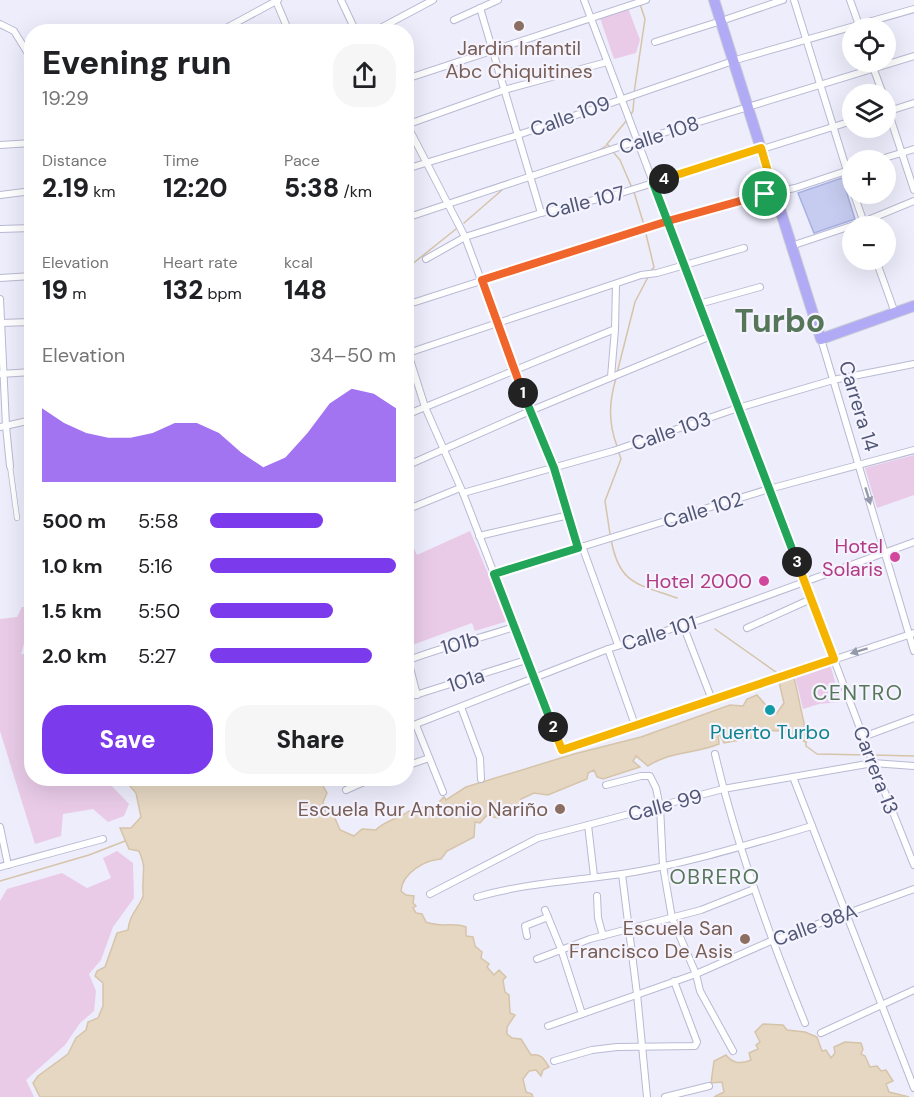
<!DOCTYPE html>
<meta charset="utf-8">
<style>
body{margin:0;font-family:"DM Sans",sans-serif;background:#f6f6f6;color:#202124;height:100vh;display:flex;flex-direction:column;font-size:22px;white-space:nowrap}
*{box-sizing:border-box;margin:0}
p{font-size:20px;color:#757577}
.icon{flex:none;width:33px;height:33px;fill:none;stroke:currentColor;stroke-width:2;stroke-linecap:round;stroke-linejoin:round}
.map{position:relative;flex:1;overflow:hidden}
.sheet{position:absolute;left:24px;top:24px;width:390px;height:762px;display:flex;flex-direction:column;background:#fff;border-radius:24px;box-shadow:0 6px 24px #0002}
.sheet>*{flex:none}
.tools{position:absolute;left:842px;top:18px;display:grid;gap:12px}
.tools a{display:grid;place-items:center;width:54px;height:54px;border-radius:50%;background:#fff;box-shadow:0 6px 24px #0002;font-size:30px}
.pin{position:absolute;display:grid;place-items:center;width:51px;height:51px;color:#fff;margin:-26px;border:3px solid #fff;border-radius:50%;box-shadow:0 2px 6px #0007}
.km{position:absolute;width:30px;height:30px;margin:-15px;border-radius:50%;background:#222;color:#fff;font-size:16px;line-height:30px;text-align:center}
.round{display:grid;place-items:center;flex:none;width:63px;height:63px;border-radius:24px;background:#f6f6f6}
.head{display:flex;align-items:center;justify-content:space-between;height:102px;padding:0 18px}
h1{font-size:33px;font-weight:800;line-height:45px}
.metrics{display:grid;grid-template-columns:repeat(3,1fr);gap:9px;height:102px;padding:6px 18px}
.metrics div{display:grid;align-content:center}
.metrics b{font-size:26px;font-weight:800}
.metrics small{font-size:16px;font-weight:400}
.metrics p{font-size:16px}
.chart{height:168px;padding:12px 18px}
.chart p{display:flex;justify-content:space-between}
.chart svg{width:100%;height:108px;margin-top:6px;fill:#7c3aed;opacity:.7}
.button{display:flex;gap:12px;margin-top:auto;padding:12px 18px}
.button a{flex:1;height:69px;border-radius:24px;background:#7c3aed;color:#fff;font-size:24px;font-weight:800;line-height:69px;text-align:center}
.button a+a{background:#f6f6f6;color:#202124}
ul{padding:0 18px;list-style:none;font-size:20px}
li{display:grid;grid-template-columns:96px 72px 1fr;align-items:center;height:45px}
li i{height:15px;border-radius:8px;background:#7c3aed}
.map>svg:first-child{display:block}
.green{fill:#e9cbe8}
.water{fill:#e5d7c2;stroke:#d6c4a9;stroke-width:1.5}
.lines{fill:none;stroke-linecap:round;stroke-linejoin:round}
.stream{stroke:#d6c4a9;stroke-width:1.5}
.building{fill:#c6ccef;stroke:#a7b1e1;stroke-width:1.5}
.pedestrian-casing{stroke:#b8bad3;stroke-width:6}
.minor-casing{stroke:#b8bad3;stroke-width:8}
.primary-casing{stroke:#cacdd6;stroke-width:12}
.pedestrian{stroke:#fff;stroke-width:4.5}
.minor{stroke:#fff;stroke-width:6}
.primary{stroke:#b1abf5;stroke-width:10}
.oneway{fill:#969aad}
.split-1-casing{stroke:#fff;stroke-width:12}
.split-2-casing{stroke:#fff;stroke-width:12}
.split-3-casing{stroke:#fff;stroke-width:12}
.split-4-casing{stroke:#fff;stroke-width:12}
.split-5-casing{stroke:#fff;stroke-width:12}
.split-1{stroke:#f0652b;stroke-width:8}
.split-2{stroke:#22a559;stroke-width:8}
.split-3{stroke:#f5b400;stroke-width:8}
.split-4{stroke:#22a559;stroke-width:8}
.split-5{stroke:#f5b400;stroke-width:8}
.education-dot{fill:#8d6e63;stroke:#f4f3fe;stroke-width:2}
.hotel-dot{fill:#d1479c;stroke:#f4f3fe;stroke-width:2}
.culture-dot{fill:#0f9aa8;stroke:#f4f3fe;stroke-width:2}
.labels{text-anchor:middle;stroke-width:4.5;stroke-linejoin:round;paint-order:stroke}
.education-label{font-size:20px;fill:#785e54;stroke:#f4f3fe;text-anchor:end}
.street-label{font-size:20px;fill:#505776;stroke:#f4f3fe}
.hotel-label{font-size:20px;fill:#b23c85;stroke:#f4f3fe;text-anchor:end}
.culture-label{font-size:20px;fill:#0d838f;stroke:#f4f3fe}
.neighbourhood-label{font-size:21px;letter-spacing:1.5px;fill:#56765a;stroke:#f4f3fe}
.town-label{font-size:32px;font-weight:bold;fill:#56765a;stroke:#f4f3fe}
</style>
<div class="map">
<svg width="914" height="1097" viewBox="0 0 914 1097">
<rect width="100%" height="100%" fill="#eeedfc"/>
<g class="green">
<polygon points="628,8 640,40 636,53 614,59 600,18"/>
<polygon points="914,455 914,495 877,508 865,468"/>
<polygon points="470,531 508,621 475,631 472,623 407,647 407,533 417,555"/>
<polygon points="22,607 31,607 31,618 21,654 31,654 32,778 105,779 129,804 124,816 108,822 93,809 63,814 61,836 35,844 0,731 0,619 17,617"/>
<polygon points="830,664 841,702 819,704 803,709 795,676"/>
<polygon points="117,851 133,863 134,898 113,927 101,960 89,974 96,991 94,1011 80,1023 65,1045 26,1080 34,1097 0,1097 0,901 7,889 62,873 87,888 111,878 103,858"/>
</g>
<g class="water">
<path d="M794,677L804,723L806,742L781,731L756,730L751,738L724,743L718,732L719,744C695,754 670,751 648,766L636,756L633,761L640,767L603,779L597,777L594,770L588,773L587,779L548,795L534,793L521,799L519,807L505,811L499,818L486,816L480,823L475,822L474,837L447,851L441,859C425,860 402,873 401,891L406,895L414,896L413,903L416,906L413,908L416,913L422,914L426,922C441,928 454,922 466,927V936L473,937L475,946L482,952L481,958L489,964L487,967L494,975L499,970L506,977L503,980L505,992L509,995L510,1013L515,1015L507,1027V1034L512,1038L521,1039L531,1055C541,1053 544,1059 549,1067L543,1070L541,1076L536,1070L529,1071L523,1079L526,1092L532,1094L533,1097H40L33,1083L38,1076L68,1054L76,1038L86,1030L88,1022L98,1018L103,1006V983L95,976L97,971L105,967L117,933L128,930C129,917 136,911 142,899C145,894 142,890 143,885C143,868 146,868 139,851L129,849L120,828H131L141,817L136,793L124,779H319L327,793L323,802L326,814L334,816L340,830L354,836L362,829L376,830C383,821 399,819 409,811H417L424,806L434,807L444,797L446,800L466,787L574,754L641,737L730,705L743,706L747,699L757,695L770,710L777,713L784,703L779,682Z"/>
<path d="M763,1024L783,1025L787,1030L805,1032L817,1037L822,1051L826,1050L831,1058L835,1053L834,1047L845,1042L861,1043L863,1049L861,1054L865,1056L870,1067L877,1066L881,1071L886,1070L893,1081L886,1084L889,1092L909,1097H714L724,1092L722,1082L711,1083L714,1061L726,1055C733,1064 741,1064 751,1060L749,1053L758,1049L756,1045L760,1042L755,1032Z"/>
</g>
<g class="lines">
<g class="stream">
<polyline points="634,93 645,19 640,4"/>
<polyline points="630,116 633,111 634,98"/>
<polyline points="609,146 607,144 627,120"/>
<polyline points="598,151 607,145"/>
<polyline points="614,153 620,160 632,188"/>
<polyline points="634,192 644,225"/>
<polyline points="464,223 502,190"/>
<polyline points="645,230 654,267 651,271"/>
<polyline points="406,269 456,229"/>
<polyline points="617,373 635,302 649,275"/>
<path d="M616,378C609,402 608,422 617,446"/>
<polyline points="610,534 605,501 621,459 618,450"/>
<path d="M611,539C619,585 638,584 677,598"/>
<polyline points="715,629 780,675"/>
<polyline points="806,742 806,746 817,754 868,755"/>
<polyline points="873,755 914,756"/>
<polyline points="0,881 89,855 125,841"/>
</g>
</g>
<polygon class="building" points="842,178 855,219 814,233 798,193"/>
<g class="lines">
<g class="pedestrian-casing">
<polyline id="pedestrian" points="10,466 17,518"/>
</g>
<g class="minor-casing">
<g id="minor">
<polyline points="341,0 356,32"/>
<polyline points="584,0 872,760 914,865"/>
<polyline points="794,0 852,187"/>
<polyline points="850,0 860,28"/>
<polyline points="276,1 289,32"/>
<polyline points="480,8 541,213"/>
<polyline points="727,19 783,0"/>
<polyline points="454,20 498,0"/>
<polyline points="0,24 14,31 32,60"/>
<polyline points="219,32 278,0"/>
<polyline points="373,32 433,0"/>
<polyline points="655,42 721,21"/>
<polyline points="739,59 914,9"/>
<polyline points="871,62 883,94"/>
<polyline points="406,79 646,0"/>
<polyline points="885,102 914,190"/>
<polyline points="886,112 914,103"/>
<polyline points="406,123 465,237 530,411 554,468 578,548"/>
<polyline points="406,125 504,90 607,62"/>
<polyline points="0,145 32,143"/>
<polyline points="878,160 914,149"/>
<polyline points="406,169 518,135 733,61"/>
<polyline points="854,194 865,226"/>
<polyline points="0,195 32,191"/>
<polyline points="406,218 637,141 914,56"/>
<polyline points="0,229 32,228"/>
<polyline points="791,246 863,222 914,201"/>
<polyline points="426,259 465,237 541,213 618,194 852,121"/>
<polyline points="876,260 895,313"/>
<polyline points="0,278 32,276"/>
<polyline points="0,299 6,426 10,466"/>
<polyline points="699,304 760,287"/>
<polyline points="406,305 668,221 765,194 795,188 852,169"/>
<polyline points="0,323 32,322"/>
<polyline points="821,339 914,651"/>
<polyline points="406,347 425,407 463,493 562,750 914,633"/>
<polyline points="408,353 641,275 657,273 744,248"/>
<polyline points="0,374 32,372"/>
<polyline points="611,377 615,329"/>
<polyline points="406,415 615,329 616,284"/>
<polyline points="0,427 32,420"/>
<polyline points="406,466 530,411 711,336"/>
<polyline points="463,493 613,451 738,408 833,380 914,364"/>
<polyline points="406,510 460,488"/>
<polyline points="479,536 569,515"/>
<polyline points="582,546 618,645"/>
<polyline points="494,574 769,489 914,450"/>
<polyline points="683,625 712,700"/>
<polyline points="747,628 811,599"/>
<polyline points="608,649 635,725"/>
<polyline points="408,660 417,695"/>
<path d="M406,661C442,647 478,639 514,627"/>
<polyline points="406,698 526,660"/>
<polyline points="461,707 480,758 481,779"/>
<polyline points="416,725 443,792"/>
<polyline points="406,728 608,649 700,620 914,542"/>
<polyline points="863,737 914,718"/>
<path d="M715,754C737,847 769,935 805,1023"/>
<polyline points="406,766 429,758"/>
<polyline points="793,777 914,1088"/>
<polyline points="606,785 641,776 650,776 656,788 660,807 663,866 672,918 696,974 700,991 733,1051"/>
<polyline points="346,790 373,778"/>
<polyline points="588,825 594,876"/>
<polyline points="0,827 8,865"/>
<polyline points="0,867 103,839"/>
<polyline points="622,874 637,994 647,1097"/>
<polyline points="430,894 538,838 588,825 723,789 873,763 914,766"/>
<polyline points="597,896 598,918 603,936"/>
<path d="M477,897C525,883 573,881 622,874C686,864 750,844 812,826"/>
<polyline points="545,910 561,949 582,1014"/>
<polyline points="527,936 525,926 548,917"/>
<polyline points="537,959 590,939 701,910 754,889"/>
<polyline points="548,1026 696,974 771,941 914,889"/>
<polyline points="821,1033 914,990"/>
<polyline points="554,1061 592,1050 617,1047 695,1046 697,1042 674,981"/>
<polyline points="665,1097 709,1086"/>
</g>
</g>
<g class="primary-casing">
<polyline id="primary" points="714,0 821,339 914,306"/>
</g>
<use href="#pedestrian" class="pedestrian"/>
<use href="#minor" class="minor"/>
<use href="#primary" class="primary"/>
</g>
<defs><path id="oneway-solid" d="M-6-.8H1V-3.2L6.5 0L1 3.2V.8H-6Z" transform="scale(1.5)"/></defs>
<g class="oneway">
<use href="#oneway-solid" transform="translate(868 496) rotate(73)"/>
<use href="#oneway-solid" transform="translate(859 651) rotate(163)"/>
</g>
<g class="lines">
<g class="split-1-casing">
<polyline id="split-1" points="523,393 482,280 668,221 765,194"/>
</g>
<g class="split-2-casing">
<polyline id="split-2" points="523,393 554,468 578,548 494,574 553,727"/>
</g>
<g class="split-3-casing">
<polyline id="split-3" points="553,727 562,750 834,659 797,562"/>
</g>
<g class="split-4-casing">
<polyline id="split-4" points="664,179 653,183 797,562"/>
</g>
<g class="split-5-casing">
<polyline id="split-5" points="664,179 761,148 774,192 765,194"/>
</g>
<use href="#split-1" class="split-1"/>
<use href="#split-2" class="split-2"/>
<use href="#split-3" class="split-3"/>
<use href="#split-4" class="split-4"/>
<use href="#split-5" class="split-5"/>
</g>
<g class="education-dot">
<circle cx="519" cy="26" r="6"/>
<circle cx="560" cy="809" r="6"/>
<circle cx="745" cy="939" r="6"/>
</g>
<g class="hotel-dot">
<circle cx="895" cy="557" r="6"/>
<circle cx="764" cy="581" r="6"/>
</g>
<circle class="culture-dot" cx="770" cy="710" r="6"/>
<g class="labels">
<g class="education-label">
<text x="519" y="55" text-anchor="middle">Jardin Infantil<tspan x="519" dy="23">Abc Chiquitines</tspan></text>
<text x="548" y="816">Escuela Rur Antonio Nariño</text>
<text x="733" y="935">Escuela San<tspan x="733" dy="23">Francisco De Asis</tspan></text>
</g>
<g class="street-label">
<text transform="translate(570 116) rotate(-20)" y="7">Calle 109</text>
<text transform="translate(659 135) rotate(-18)" y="7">Calle 108</text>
<text transform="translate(585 202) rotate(-14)" y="7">Calle 107</text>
<text transform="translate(859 406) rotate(73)" y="7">Carrera 14</text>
<text transform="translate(671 431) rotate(-19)" y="7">Calle 103</text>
<text transform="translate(703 510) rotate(-17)" y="7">Calle 102</text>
<text transform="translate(659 633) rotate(-17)" y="7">Calle 101</text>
<text transform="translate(460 643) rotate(-15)" y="7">101b</text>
<text transform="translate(466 680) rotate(-18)" y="7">101a</text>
<text transform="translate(876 770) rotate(69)" y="7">Carrera 13</text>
<text transform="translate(665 805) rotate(-15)" y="7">Calle 99</text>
<text transform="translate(815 925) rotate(-20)" y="7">Calle 98A</text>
</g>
<g class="hotel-label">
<text x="883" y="553">Hotel<tspan x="883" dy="23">Solaris</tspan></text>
<text x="752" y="588">Hotel 2000</text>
</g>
<g class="culture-label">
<text x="770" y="739">Puerto Turbo</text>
</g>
<g class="neighbourhood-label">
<text x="858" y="700">CENTRO</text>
<text x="715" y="884">OBRERO</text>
</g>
<g class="town-label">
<text x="780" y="332">Turbo</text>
</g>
</g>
</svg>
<div class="tools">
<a><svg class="icon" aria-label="locate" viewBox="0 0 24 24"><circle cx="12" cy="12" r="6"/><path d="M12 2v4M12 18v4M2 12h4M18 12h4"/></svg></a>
<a><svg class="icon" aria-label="layers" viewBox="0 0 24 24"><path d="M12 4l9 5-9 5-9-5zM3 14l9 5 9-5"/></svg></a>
<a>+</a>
<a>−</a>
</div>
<div class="pin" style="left:765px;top:194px;background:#1e9e55"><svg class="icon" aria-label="arrive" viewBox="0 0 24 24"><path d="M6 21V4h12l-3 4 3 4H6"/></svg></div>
<b class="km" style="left:523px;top:393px">1</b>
<b class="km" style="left:553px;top:727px">2</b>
<b class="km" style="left:797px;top:562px">3</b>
<b class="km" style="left:664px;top:179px">4</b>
<section class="sheet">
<div class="head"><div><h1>Evening run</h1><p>19:29</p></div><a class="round"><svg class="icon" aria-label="share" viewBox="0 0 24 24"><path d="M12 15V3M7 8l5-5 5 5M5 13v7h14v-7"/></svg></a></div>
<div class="metrics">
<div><p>Distance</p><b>2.19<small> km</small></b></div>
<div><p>Time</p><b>12:20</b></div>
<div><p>Pace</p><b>5:38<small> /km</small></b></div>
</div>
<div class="metrics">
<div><p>Elevation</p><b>19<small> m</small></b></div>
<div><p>Heart rate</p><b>132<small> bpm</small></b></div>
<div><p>kcal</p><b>148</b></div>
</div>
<div class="chart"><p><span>Elevation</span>34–50 m</p>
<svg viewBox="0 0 160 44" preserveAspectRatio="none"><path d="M0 44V14L10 20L20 24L30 26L40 26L50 24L60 20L70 20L80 24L90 32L100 38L110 34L120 24L130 12L140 6L150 8L160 14V44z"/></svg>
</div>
<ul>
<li><b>500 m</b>5:58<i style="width:61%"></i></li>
<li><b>1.0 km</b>5:16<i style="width:100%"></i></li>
<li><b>1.5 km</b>5:50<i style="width:66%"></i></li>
<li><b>2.0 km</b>5:27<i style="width:87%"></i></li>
</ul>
<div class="button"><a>Save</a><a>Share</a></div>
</section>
</div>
